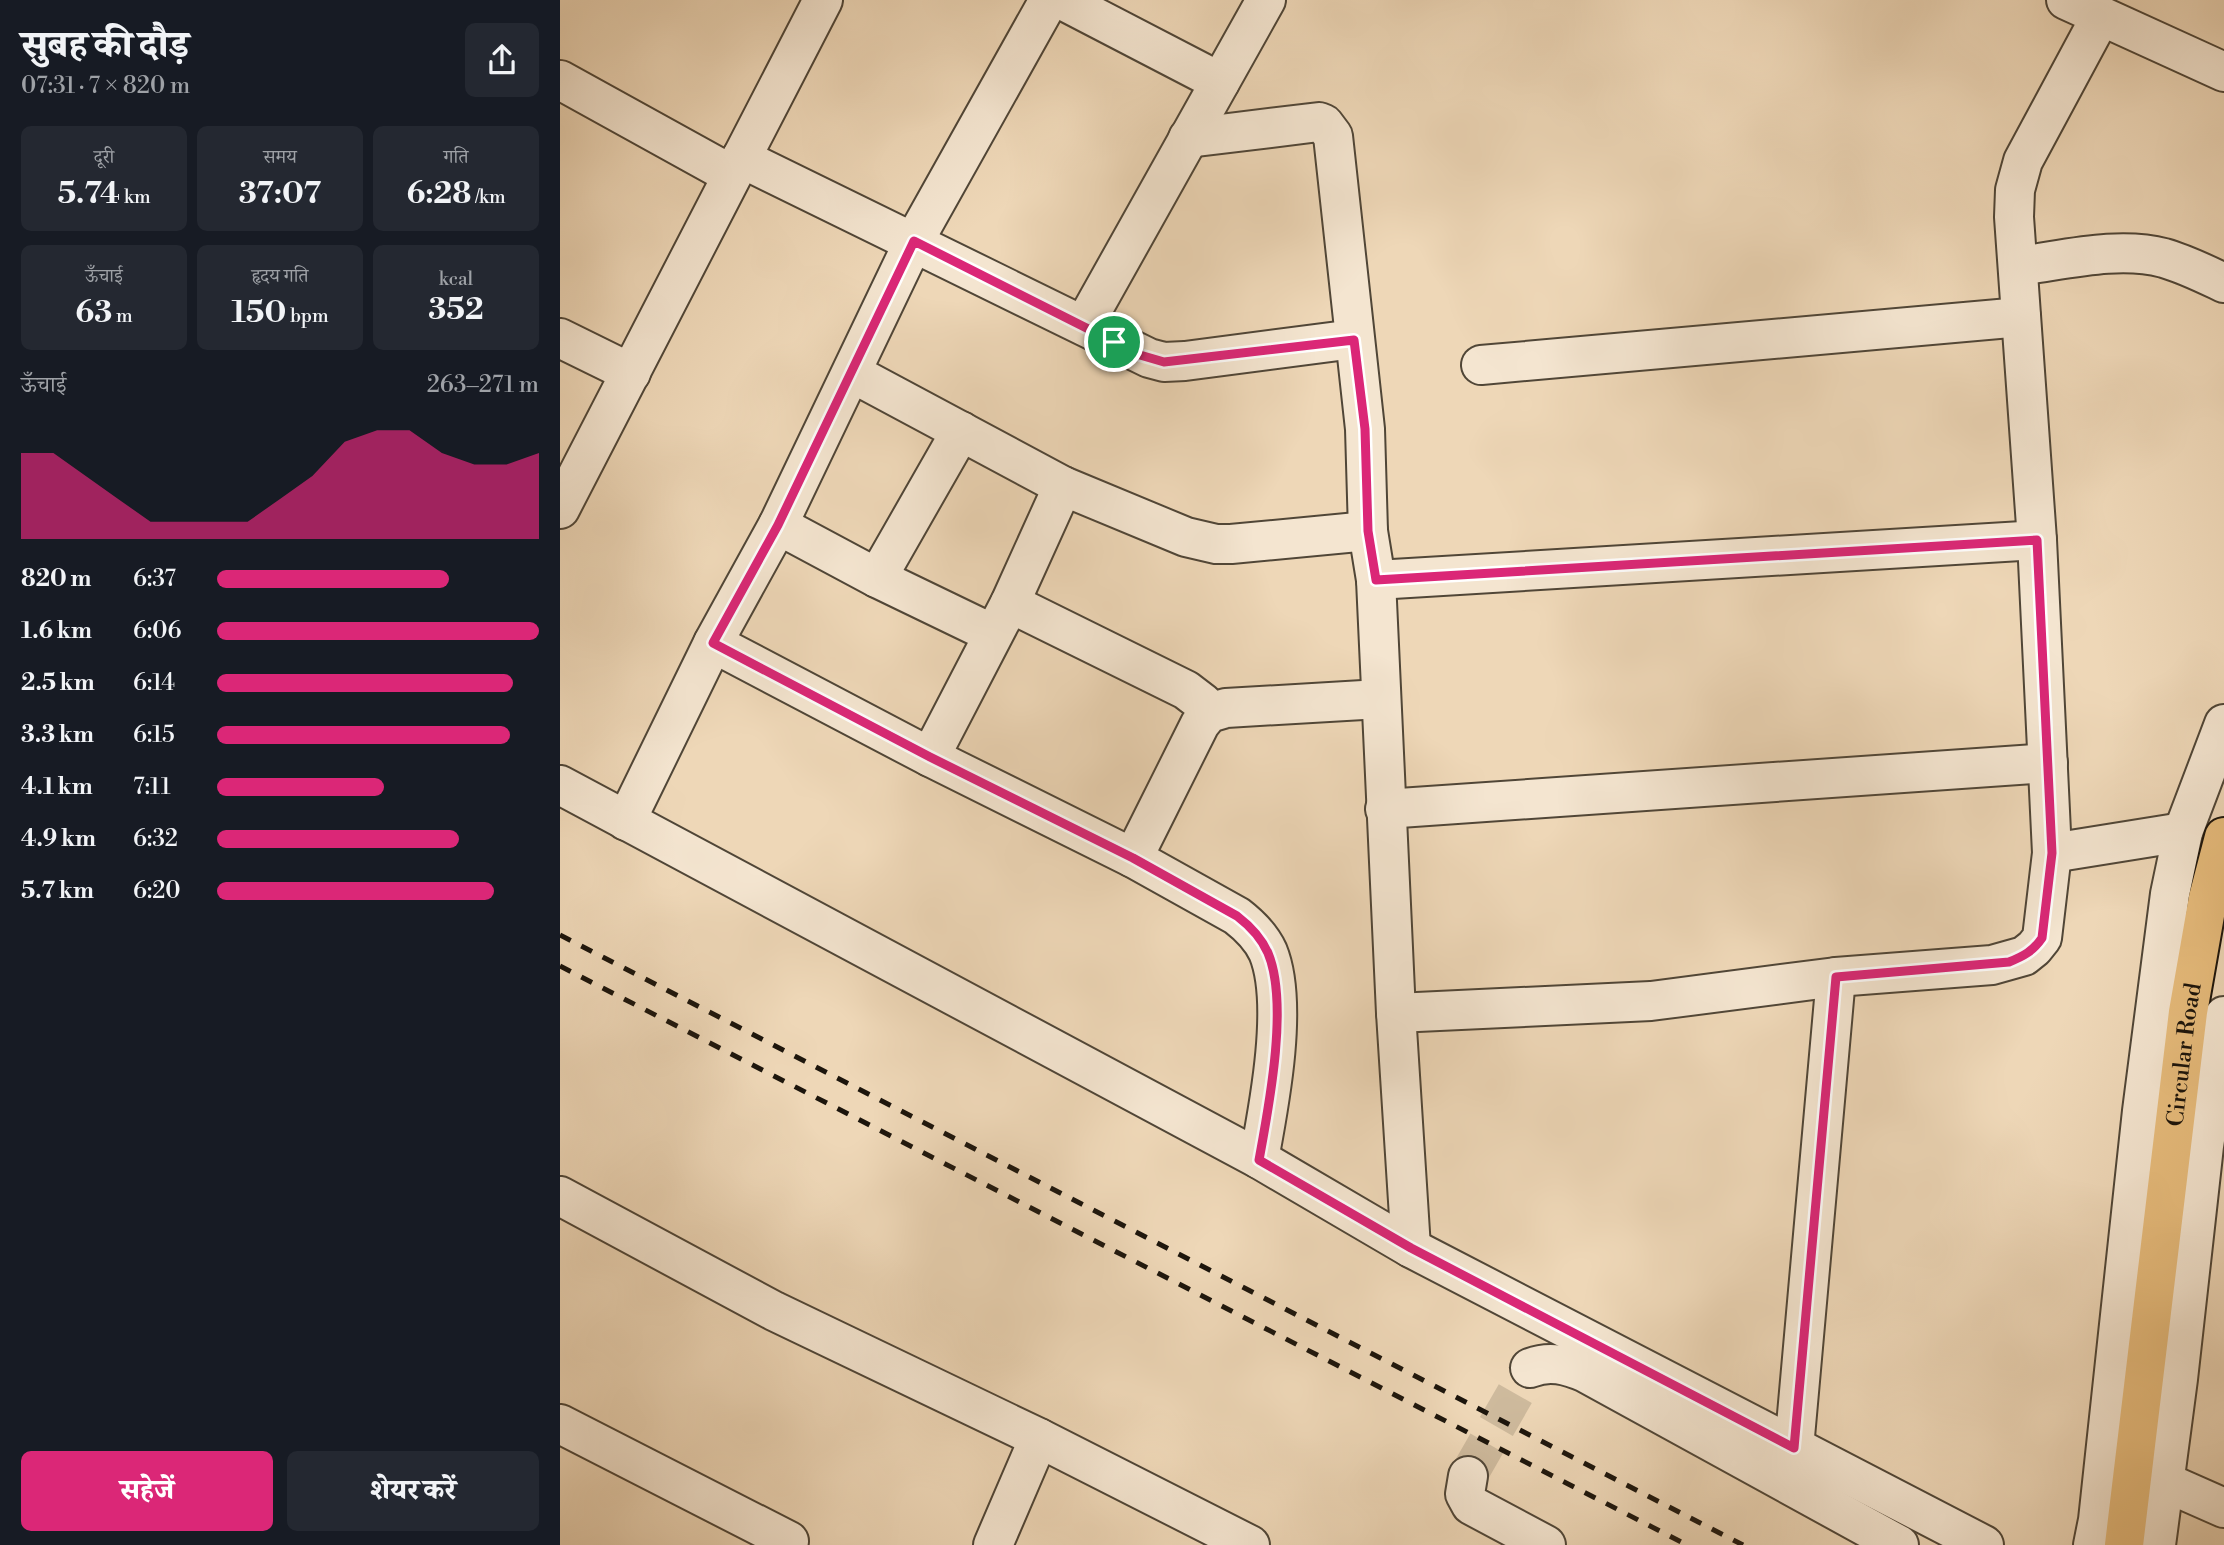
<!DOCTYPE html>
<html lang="hi">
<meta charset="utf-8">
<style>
body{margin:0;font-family:"Libre Bodoni","Noto Serif Devanagari",serif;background:#242831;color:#f1f3f6;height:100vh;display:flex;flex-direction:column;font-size:26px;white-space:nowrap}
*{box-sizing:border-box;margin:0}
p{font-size:23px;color:#9ea1a6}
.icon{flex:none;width:38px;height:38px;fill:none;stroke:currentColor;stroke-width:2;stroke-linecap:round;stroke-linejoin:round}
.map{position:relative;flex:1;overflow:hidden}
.side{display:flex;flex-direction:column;background:#171b24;width:560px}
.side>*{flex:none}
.pin{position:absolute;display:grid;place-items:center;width:60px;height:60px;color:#fff;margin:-30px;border:4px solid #fff;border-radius:50%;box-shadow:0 2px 7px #0007}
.round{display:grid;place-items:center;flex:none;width:74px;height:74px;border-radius:10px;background:#242831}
.overview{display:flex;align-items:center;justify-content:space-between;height:119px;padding:0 21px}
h1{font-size:38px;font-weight:800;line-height:52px}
.figures{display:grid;grid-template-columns:repeat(3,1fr);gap:10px;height:119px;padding:7px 21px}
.figures div{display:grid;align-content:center;border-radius:10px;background:#242831;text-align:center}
.figures b{font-size:30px;font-weight:800}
.figures small{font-size:19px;font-weight:400}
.figures p{font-size:19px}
.chart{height:196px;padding:14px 21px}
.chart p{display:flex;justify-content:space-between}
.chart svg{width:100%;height:126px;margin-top:7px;fill:#db2777;opacity:.7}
.action{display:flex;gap:14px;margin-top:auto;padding:14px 21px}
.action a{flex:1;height:80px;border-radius:10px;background:#db2777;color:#fff;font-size:28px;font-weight:800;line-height:80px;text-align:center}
.action a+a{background:#242831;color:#f1f3f6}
ul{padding:0 21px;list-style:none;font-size:23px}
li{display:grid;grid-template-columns:112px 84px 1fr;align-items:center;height:52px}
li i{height:18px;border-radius:9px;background:#db2777}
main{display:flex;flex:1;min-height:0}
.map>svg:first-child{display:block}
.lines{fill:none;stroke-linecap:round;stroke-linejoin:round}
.minor-tunnel{stroke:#ceba9d;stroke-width:38;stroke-dasharray:38 19;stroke-linecap:butt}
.minor-casing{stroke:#504637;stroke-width:42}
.major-casing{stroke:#1c150c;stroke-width:42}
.minor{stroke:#f4e5d0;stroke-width:38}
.major{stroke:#e7bc7c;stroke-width:38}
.rail{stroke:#1c150c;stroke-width:5;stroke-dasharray:12 12;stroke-linecap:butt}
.route-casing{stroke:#fff;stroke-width:14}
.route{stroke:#db2777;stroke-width:9}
.labels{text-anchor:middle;stroke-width:6;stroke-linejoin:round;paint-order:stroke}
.street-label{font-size:23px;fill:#1c150c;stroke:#f4e5d0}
</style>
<main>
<section class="side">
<div class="overview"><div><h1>सुबह की दौड़</h1><p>07:31 · 7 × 820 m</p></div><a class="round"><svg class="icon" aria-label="share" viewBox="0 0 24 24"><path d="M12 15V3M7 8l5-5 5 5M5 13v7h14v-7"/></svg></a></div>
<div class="figures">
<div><p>दूरी</p><b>5.74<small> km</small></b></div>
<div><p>समय</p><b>37:07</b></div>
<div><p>गति</p><b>6:28<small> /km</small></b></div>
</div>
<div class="figures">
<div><p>ऊँचाई</p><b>63<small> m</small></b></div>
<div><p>हृदय गति</p><b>150<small> bpm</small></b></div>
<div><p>kcal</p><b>352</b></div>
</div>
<div class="chart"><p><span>ऊँचाई</span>263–271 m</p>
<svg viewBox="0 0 160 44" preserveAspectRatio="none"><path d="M0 44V14L10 14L20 22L30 30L40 38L50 38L60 38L70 38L80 30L90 22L100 10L110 6L120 6L130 14L140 18L150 18L160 14V44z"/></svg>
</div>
<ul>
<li><b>820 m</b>6:37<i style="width:72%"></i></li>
<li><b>1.6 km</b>6:06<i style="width:100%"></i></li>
<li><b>2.5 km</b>6:14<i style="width:92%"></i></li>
<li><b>3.3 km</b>6:15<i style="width:91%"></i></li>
<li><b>4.1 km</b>7:11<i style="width:52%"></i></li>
<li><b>4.9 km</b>6:32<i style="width:75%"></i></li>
<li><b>5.7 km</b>6:20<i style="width:86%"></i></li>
</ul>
<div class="action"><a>सहेजें</a><a>शेयर करें</a></div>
</section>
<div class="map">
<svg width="1664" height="1545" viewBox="0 0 1664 1545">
<rect width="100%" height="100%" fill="#eed7b7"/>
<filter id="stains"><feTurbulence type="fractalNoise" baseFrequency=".00286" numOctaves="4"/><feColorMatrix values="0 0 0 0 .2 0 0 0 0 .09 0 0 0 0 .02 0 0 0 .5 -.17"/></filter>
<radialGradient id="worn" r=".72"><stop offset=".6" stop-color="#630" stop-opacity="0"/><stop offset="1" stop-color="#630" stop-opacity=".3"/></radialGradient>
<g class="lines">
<polyline class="minor-tunnel" points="908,1476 970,1368"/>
<g class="minor-casing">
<g id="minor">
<polyline points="502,0 660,82"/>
<polyline points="1506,0 1664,72"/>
<polyline points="0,80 172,175"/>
<polyline points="628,138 759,122 764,124 773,136 805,429 808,531 816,580 836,1013 851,1248"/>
<polyline points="181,158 589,358 604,362 625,361 794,339"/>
<path d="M1459,266C1505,260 1558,246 1604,258C1625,264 1645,274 1664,283"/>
<polyline points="524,325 706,0"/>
<polyline points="0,338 71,373"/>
<polyline points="921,365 1461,317"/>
<polyline points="292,373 503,486 626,537 656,544 671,544 808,531"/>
<polyline points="0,509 263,0"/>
<polyline points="218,525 317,578 433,634"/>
<polyline points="317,578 401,431"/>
<polyline points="816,580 1477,540"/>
<polyline points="450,603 626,690 643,703 649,713"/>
<path d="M153,643L370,757L573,858L677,916C690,926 701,937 708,952C729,1003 709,1106 699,1159"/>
<polyline points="370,757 450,603 503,486"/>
<polyline points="0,785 699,1159 851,1248 1424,1545"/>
<polyline points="825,809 1488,763"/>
<polyline points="66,821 153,643 218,525 354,241 489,0"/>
<polyline points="1492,853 1623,832"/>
<polyline points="573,858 640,724 649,713 666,708 820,699"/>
<polyline points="836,1013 1091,1001 1276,977 1432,965 1464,956 1474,948 1482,938 1492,853 1477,540 1454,217 1455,190 1463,161 1541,16"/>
<polyline points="0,1196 214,1311 479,1438 690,1545"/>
<path d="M970,1368C990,1360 1007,1365 1026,1373L1339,1545"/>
<polyline points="0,1424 229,1541"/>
<polyline points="1234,1448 1276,977"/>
<polyline points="908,1476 905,1494 911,1505 986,1545"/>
<polyline points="1605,1482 1664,1508"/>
<polyline points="433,1545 479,1438"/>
<polyline points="1533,1545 1538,1520 1582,1111 1610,894 1623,832 1664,724"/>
<polyline points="1596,1545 1618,1379 1644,1146 1664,1016"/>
</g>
</g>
<g class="major-casing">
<g id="major">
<path id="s1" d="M1564,1545L1628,1012L1648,898L1664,837"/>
</g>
</g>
<use href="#minor" class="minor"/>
<use href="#major" class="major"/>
<g class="rail">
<polyline points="0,935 1183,1545"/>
<polyline points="0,966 1127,1545"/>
</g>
</g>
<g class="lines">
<g class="route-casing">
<path id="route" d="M354,241L580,355L604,362L794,340L805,429L808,531L816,580L1477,540L1492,853L1482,938C1473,951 1464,956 1449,962L1276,977L1234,1448L851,1248L699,1160C709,1106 729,1003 708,953C701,937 690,926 677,916L573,858L370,757L153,643L218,525Z"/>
</g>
<use href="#route" class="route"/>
</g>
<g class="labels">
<g class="street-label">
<text dy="8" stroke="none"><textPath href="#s1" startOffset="494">Circular Road</textPath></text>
</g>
</g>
<rect width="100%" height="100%" filter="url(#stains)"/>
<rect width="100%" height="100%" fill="url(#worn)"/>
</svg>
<div class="pin" style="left:554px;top:342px;background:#1e9e55"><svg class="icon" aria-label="arrive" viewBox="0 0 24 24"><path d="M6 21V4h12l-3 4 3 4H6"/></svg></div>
</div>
</main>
